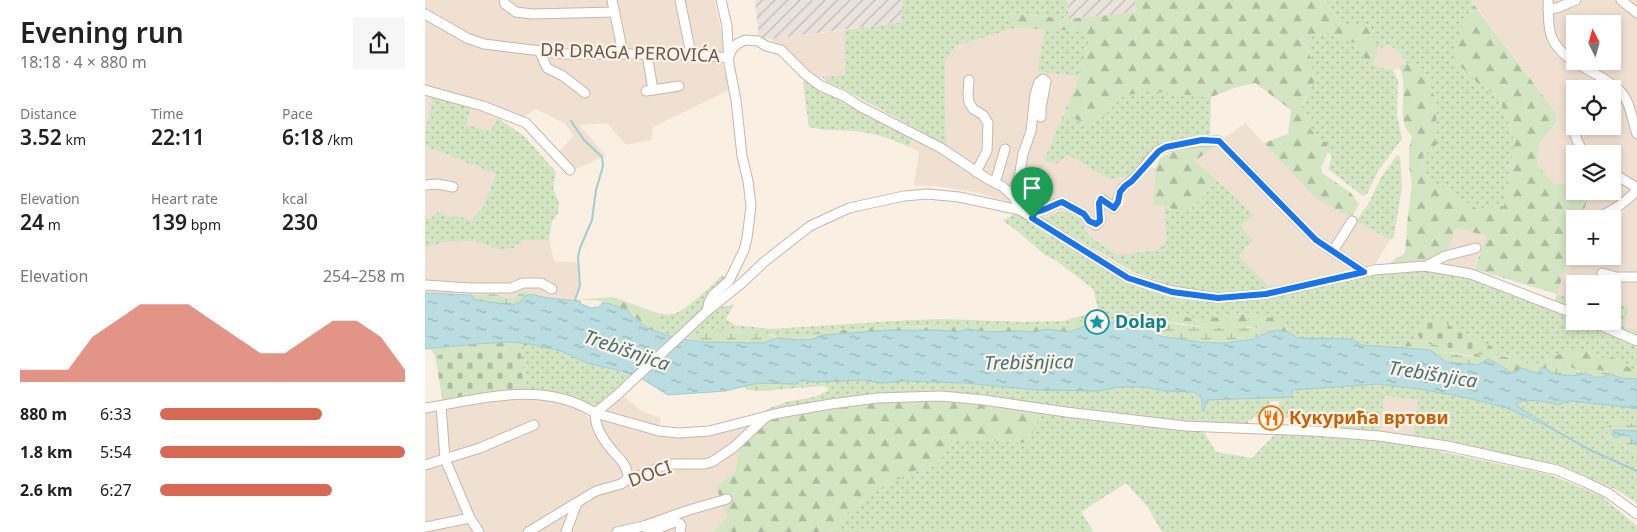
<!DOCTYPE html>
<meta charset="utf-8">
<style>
body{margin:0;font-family:"Noto Sans",sans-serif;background:#f6f6f6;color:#222;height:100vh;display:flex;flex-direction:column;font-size:19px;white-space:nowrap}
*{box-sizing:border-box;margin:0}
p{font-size:16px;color:#767676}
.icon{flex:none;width:28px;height:28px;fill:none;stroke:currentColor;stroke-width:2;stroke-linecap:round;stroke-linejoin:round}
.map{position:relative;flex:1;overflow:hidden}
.panel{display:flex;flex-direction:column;background:#fff;width:425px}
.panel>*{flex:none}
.needle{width:32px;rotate:354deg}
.fabs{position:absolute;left:1141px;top:15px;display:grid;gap:10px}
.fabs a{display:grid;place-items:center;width:55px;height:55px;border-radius:0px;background:#fff;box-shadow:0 2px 8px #0003;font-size:25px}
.pin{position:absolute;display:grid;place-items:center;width:42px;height:42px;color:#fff;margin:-51px -21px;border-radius:50% 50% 50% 0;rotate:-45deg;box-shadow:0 0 5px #0007}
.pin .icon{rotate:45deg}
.round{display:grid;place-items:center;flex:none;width:52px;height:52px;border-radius:0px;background:#f6f6f6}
.overview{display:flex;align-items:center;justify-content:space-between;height:85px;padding:0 20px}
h1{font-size:28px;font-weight:600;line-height:38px}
.stats{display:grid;grid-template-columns:repeat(3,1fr);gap:8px;height:85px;padding:5px 20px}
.stats div{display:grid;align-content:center}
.stats b{font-size:21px;font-weight:600}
.stats small{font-size:14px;font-weight:400}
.stats p{font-size:14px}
.chart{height:140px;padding:10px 20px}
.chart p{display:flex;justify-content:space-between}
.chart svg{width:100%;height:90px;margin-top:5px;fill:#d76854;opacity:.7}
ul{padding:0 20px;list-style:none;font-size:16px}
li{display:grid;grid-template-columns:80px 60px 1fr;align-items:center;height:38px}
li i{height:12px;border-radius:6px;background:#d76854}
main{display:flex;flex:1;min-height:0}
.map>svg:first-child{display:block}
.residential{fill:#f0e0d2;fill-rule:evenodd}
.industrial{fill:url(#industrial-furrows)}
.grass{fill:url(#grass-dots);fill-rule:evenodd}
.forest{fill:url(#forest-firs)}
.wetland{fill:url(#wetland-marsh)}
.cemetery{fill:url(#cemetery-stones)}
.water{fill:url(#water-ripples);stroke:#a1cdd1}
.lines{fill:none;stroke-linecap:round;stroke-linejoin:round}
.stream{stroke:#a1cdd1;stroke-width:2}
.minor-casing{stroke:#c8b6ab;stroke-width:11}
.minor{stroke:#fff;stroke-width:9}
.route-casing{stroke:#fff;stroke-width:10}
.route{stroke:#1a73e8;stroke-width:6}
.labels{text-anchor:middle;stroke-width:4.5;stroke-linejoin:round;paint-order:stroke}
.street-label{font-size:18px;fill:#6e564c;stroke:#fdf3e8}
.culture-label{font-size:18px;font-weight:bold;fill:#0d838f;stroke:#fdf3e8;text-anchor:start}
.food-label{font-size:18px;font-weight:bold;fill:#c56008;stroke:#fdf3e8;text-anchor:start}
.water-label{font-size:19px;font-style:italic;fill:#457379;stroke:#fdf3e8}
</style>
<main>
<section class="panel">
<div class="overview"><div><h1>Evening run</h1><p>18:18 · 4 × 880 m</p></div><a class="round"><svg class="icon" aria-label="share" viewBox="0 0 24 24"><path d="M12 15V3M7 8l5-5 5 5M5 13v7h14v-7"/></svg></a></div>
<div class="stats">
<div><p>Distance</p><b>3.52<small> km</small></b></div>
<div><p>Time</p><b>22:11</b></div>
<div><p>Pace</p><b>6:18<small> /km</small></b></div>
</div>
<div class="stats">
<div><p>Elevation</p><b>24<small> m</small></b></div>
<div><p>Heart rate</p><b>139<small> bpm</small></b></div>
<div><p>kcal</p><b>230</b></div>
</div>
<div class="chart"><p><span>Elevation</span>254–258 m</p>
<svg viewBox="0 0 160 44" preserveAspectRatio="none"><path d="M0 44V38L10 38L20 38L30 22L40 14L50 6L60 6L70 6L80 14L90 22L100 30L110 30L120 22L130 14L140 14L150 22L160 38V44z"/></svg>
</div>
<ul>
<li><b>880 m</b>6:33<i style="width:66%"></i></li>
<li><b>1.8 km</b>5:54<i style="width:100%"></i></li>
<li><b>2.6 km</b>6:27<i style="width:70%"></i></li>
</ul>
</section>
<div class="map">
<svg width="1212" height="532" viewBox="0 0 1212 532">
<defs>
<pattern id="industrial-furrows" width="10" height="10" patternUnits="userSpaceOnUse" patternTransform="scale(1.25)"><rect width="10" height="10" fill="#e9e2dd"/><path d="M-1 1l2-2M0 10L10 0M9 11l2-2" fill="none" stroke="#c1bab5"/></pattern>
<pattern id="grass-dots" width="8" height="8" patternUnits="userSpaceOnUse" patternTransform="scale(1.25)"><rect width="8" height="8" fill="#d3e5c3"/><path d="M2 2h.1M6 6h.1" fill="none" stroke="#afbca1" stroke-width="1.8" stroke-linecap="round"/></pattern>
<pattern id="forest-firs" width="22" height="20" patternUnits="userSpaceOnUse" patternTransform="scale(1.25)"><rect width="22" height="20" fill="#d3e5c3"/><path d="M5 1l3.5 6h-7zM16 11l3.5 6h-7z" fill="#afbca1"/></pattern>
<pattern id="wetland-marsh" width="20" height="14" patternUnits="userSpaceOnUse" patternTransform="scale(1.25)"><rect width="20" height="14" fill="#d3e5c3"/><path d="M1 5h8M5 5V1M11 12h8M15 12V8" fill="none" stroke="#afbca1"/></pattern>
<pattern id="cemetery-stones" width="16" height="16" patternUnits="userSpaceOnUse" patternTransform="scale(1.25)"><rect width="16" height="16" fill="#d3e5c3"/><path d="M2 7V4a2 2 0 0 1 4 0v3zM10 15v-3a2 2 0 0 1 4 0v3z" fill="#afbca1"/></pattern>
<pattern id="water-ripples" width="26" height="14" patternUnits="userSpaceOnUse" patternTransform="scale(1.25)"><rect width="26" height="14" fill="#b9dde0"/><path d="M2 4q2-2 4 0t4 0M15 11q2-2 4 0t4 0" fill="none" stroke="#9bb6b8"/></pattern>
</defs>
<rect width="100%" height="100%" fill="#f9efe2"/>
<g class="residential">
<polygon points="0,0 289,0 298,37 299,47 297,62 304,90 228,127 226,140 201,145 182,123 154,125 181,156 150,169 133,153 149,135 139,123 111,109 97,118 90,113 73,118 65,131 41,125 46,108 8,96 0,133"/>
<path d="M1046,0H1212V330L1199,327L1204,306L1188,303V284H1150V297L1138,296L1132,294L1150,237V256H1188V219H1156L1162,201L1160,191H1188V154H1150V185L1129,184L1112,164L1115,142L1131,123V113ZM1150,24H1188V61H1150ZM1150,89H1188V126H1150Z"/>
<polygon points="590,28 620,29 612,71 654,77 619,160 643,155 684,179 706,176 713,166 731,168 728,206 739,204 741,241 732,250 692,255 663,235 657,219 632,211 619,219 605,209 550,192 511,186 489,185 494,152 484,147 489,135 521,152 520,62 530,46"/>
<polygon points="420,30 420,75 389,78 346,39"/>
<polygon points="962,45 973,50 981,63 968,71 948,65 954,49"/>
<polygon points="820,123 889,197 965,240 950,264 846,288 813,256 815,226 828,215 770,161"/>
<polygon points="0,146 71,174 58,207 46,221 30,214 28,218 12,212 5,219 0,217"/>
<polygon points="1030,228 1062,236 1046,274 1016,269"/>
<polygon points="99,240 124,240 129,261 153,263 155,286 150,300 123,298 97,291 91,298 83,298 68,294 0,293 0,248 19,242 49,241 76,250 89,248"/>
<polygon points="196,394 216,411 236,418 234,429 179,412 181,408"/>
<polygon points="92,396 115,396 159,409 161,416 166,420 174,421 177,419 233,433 327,422 314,452 310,472 291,486 302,518 287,532 0,532 0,411"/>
<polygon points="959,396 993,400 988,436 955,432"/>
</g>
<g class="industrial">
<polygon points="330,0 478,0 476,22 346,39 334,39"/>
<polygon points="642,0 710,0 712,12 644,19"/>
</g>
<g class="grass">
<polygon points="478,0 642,0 644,19 585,13 590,28 530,46 520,62 521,145 420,90 400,81 397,77 420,75 420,30 476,22"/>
<polygon points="901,0 1046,0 1049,5 1035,32 1052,82 1074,97 1090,141 1079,207 1052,209 1002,178 997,157 1012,144 1011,101 999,70 981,63 973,50 962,45 954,49 940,24 915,24"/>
<polygon points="620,29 657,31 665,39 654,77 612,71"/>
<path d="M907,32L913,38L930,42L937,50L940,60L948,65L968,71L973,80L972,115L977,139L953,171L942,194L938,196L903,169L907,157L903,152L902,144L894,139L886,130L885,119L876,106C879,101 883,97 884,92C887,77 887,61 883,47L888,35Z"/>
<path d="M379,80L396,89L489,135L484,147C465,138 452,134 431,131C415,130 400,131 384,127L378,82Z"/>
<polygon points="721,91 786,97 785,136 743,142 729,147 706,176 684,179 643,155 631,164 619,160 639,113 664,126 680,115 695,97"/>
<polygon points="8,95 46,108 41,125 65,131 73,118 99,136 131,172 128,188 134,203 133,214 127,221 124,240 99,240 89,248 76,250 49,241 19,242 0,248 0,217 5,219 12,212 28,218 30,214 46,221 58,207 71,174 0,146 0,133"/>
<polygon points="972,155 975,157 977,187 969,236 965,240 931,221 942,206 957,176"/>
<path d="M790,179L829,215L815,226L828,240L814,256L846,288L794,293L748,286L708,272L619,219C637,208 639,210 657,219L663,235L692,255L732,250L741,241L739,204C742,207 748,211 753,212C767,214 785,190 790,179Z"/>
<path d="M595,210L703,278L793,298L968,268L1046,274L1150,314V321H1166L1212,341V371C1197,368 1194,353 1177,359L1164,351L1139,352L1114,363H1099L1088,357L1073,356V350L1040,334L1015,320L991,331L994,339L982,342L979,349L936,345L926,339L872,338L863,332L860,318H845L829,313L803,314L788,318H768L739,314L716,315L707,313L693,315L692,322H686V319L673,314L645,324L631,325L569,327L473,326L393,332L382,335H348L340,333L294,330L251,338L234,333L237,326L232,313C238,314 243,315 249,314C263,309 286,286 297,275L304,281L288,295L283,310L309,304L301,319L310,325L345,329L486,320L516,319L598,322L639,321L662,314L673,308L668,289L632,261L620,255L591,230L578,221Z"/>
<polygon points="1132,294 1138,296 1150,297 1150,311 1129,302"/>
<polygon points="1188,303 1204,306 1199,327 1212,330 1212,336 1176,321 1188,321"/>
<polygon points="104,344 136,351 162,363 209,376 185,397 181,398 169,408 116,392 101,390 95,348"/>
<path d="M380,380L388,382L439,380L456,383L478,381L540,383L612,390L674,391L692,387H720L739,391L769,392L777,398V411L779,410L780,400L866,397L867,390L954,384L995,389L1038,397L1079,407L1118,424L1120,423L1093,407L1091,404L1093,402C1107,400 1120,401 1134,405L1139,402L1146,401L1201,407L1212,409V424L1192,421L1194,445L1212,452V503L1192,490L1134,465L988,436L993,400L959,396L955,432L929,430V421L873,418L871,426H843V424L787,425L560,398L341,414L342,409L361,402L389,397L403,391V388L399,386L358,389L360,383L370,384ZM845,401H854V408L850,409L851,412H853V416L860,415V418H863L864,425L844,426V424H823V420H827L828,417H840V415L847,413V409H845Z"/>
<path d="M618,412C670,422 725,429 778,431L791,452L827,458L850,434L927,438L985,445L1126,475L1176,496L1212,526V532H737L722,506L701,483L656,512L669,532H405L422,513L455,488L490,471L511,465L531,438L602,443Z"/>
</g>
<g class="forest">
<path d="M710,0H901L915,24H940L954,49L948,65L940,60L937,50L930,43L913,38L907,32L888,35L883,47C886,58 886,68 891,78L884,93L876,106L885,119L886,130L894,139L902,143L903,152L896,168L897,173L925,192L934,204L926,218L889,197L839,143L863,134L866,110L830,83L812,87L786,97L721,91L695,97L680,115L664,126L639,113L654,77L665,39L657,31L590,28L584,13L644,19L711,12Z"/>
<path d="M1049,5L1131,113V123L1115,142L1112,164L1129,184L1150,185V191H1160L1162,201L1156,219H1150V237L1132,294L1049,269L1062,236L1031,228L1018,262L966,265V262L980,253L983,214L987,186L984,165V149L987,136C968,120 986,88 974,67L981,63L999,70L1011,101L1012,144L997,157L1002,178L1052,209L1079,206L1090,141L1074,97L1052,82L1028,59L1035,32Z"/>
<path d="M779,145L790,146L770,161L790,179C785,190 768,214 753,212C748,211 744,206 739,205C736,204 731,206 728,207L731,168L735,158L749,151Z"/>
<polygon points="188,297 232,313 237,326 234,333 222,328 203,311 183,303 170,300 150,300"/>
<polygon points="697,313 716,315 739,314 768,318 788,318 803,314 829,313 845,318 860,318 863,332 853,330 843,332 835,329 825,327 784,328 728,319 719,321 713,327 703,322 692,322 693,315"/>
<path d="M673,314L683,315L686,322H672L644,332L623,329L608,332L596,331L564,332L542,329L533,332C489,331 444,330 400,335C384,337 362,345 348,335H382L393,332L472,326L498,327L541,325L569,327L631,325L645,324Z"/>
<path d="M994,339L996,342L1063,356L1088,357L1099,363H1114L1139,352L1153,349L1164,351L1177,359C1194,353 1197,368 1212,371V379C1206,378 1201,378 1195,377C1182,374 1173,365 1160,373C1154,372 1153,371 1148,368C1138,364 1120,365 1113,373C1106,373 1102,368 1095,369L1091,373L1084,372C1068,352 1004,351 979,349L982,342Z"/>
<polygon points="86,342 104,344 95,348 27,352 10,356 6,349 51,344"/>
<polygon points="516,398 618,412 603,443 531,438 511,465 490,471 455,488 422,513 405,532 287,532 302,518 291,486 310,472 314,452 327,422 451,400"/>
<polygon points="873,417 929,420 929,430 871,426"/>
</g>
<g class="wetland">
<path d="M97,291L102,292L105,294C100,297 97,301 92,303C83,306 60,302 50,300L47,295L68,294L83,298H90Z"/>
<path d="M728,319C747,323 766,327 785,328C805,328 825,325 843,332C833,337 825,339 813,340C778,345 746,339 713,327L719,321Z"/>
<polygon points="294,330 340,333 352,338 339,343 280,342 258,337"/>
<polygon points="1005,350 1063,359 1053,365 1021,362"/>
<path d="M1127,366H1140L1148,368L1153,372L1160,373L1165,370L1171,369L1186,374C1176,378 1169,377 1160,373C1148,378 1136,375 1124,372L1121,368Z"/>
<polygon points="333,383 360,383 358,389 343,391 322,390 318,386"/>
<polygon points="1192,421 1212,424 1212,431 1191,430 1197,435 1204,436 1212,446 1212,452 1194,445 1183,437 1182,430 1185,423"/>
</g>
<g class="cemetery">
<polygon points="1001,317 1015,320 1040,334 1074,350 1073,356 1063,356 996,342 991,331"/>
<polygon points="95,348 101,390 18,402 10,356 27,352"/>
</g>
<g class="water">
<path d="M0,293L47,295L50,300L87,305L95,302L99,297L105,294L123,298L155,301L156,304L166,308L174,307L177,303H183L203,311L207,316L222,328L251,338L280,342L339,343L352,338L374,340L386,339L398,335L466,330L491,331L510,330L533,332L542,329L564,332L596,331L608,332L623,329L644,332L672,322H703L736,336L774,342L797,343L828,339L843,332L853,330L863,332L872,338L926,339L936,345L1005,350L1021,362L1053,365L1063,359L1080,368L1084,372L1091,373L1095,368C1102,368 1106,373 1113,373L1117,368H1121L1124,372C1136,375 1148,378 1160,373L1170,377H1177L1186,374L1196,378L1212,379V409L1201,407L1146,401L1139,402L1134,405C1120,401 1107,399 1093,402L1091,404L1093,407L1120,423L1118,424L1079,407L1038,397L995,389L954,384L867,390V397L781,400L779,411H777V398L769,392L739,391L720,387H692L674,391L612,390L540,383L478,381L456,383L439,380L388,382L380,380L370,384L333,383L300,391L243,395L214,377L195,371L162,363L136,351L104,344L86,342L51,344L0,349Z"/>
<polygon points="1191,430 1212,431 1212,446 1204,436 1197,435 1191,438 1188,436 1187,431"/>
</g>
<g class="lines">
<g class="stream">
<polyline points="146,121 159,140 177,157 178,166 171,190 167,220 155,248 153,257 155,286 150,300"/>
<polyline points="1119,424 1163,449 1212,471"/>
</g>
<g class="minor-casing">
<g id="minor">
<polyline points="79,0 80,4 91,12 107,14 190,12"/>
<polyline points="187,0 198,53"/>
<polyline points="255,0 266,54"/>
<path d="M1123,0C1124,13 1122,26 1127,38C1138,64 1177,72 1196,92C1206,103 1207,121 1212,134"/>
<polyline points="1196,0 1212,13"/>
<polyline points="1123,9 1132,8 1151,0"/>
<polyline points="0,14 42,38 59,44 141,54 266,54 303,58"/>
<polyline points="114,50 122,68 138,76 160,93"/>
<polyline points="222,54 228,90"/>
<polyline points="303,58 307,49 312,44 320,40 333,41 341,46 356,50 381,75 396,86 419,96 436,107 516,148 561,178 578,187 589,197 595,210"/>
<polyline points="544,80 543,94 544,102 548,109 558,115 563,123 562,151 551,172"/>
<polyline points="0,90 58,106 101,123 145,170"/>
<polyline points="221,91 254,86"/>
<path d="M1150,119L1147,123C1150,135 1152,145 1161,154"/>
<polyline points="1188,173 1212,188"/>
<polyline points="570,183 580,149"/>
<polyline points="0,185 12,184 28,187"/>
<polyline points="587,195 594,177 598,154 606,131 610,94 614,82 618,79 621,81 616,108 616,117"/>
<path d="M607,218L610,212C621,210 627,205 637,202L659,214L664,221L671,225L675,221L674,203L677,199L689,208C693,202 693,196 696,190C699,185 706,182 710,177C718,169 725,158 733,151C742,144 783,140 794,141L891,240L939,272"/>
<path d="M1169,219C1185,212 1202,203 1212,189"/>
<polyline points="908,251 927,221"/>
<polyline points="1001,266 1020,256 1051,248"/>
<polyline points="1177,273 1191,277 1212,277"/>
<polyline points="0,285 45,288 86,288 98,283 116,283 127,289"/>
<polyline points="282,311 284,302 288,295 304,281 319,250 322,238 326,206 323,181 317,156 311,100 304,64 302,26 296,0"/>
<polyline points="1166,321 1212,341"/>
<polyline points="16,406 20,459 45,518 54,532"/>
<path d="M0,408C57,399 118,380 170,413L234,431L254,433L284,431L354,413L406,404L452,398L516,396L559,400L641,412L760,426L888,431L954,436L1022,446L1132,470L1160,482L1183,493L1212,514"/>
<polyline points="0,465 55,448 109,425"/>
<path d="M203,479C203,464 194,459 186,449C177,438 170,427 170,413L191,396L282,311L317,283L339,262L385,226L424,208L479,196L502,194L534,197L595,210L703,278L747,291L793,298L841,294L949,270L1000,266L1046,274L1150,314"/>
<polyline points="0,527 45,518"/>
<polyline points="103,532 171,491 196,484 203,479 223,473 232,468 244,464 279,464 287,462 309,447 342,416"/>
<polyline points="141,532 152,503"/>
<polyline points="192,532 219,526 264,510 302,499"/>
<polyline points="223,532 250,522 254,523 256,525 255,532"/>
</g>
</g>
<use href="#minor" class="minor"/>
</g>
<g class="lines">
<g class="route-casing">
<path id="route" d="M777,140L794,141L891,240L939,272L841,294L793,298L747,292L703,278L607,218L610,212C620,211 627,205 637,202L659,214L664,221L671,224L675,221L674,203L676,199L689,208L693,202L695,192L700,186L707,181L734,151L741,147Z"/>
</g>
<use href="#route" class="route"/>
</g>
<defs>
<g id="sight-ring" transform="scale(1.25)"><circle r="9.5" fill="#fdf3e8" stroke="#0f9aa8" stroke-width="1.5"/><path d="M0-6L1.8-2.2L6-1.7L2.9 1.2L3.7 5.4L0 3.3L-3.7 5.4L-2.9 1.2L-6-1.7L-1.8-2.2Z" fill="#0f9aa8"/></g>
<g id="restaurant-ring" transform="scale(1.25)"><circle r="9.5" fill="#fdf3e8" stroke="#e8710a" stroke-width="1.5"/><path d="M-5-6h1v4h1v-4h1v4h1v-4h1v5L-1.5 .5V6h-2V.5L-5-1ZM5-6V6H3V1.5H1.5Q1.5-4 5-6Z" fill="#e8710a"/></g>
</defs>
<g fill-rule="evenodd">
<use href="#sight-ring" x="672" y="322"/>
<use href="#restaurant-ring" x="846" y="418"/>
</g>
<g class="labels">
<g class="street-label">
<text transform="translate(205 53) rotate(2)" y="6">DR DRAGA PEROVIĆA</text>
<text transform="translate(225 474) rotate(-20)" y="6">DOCI</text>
</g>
<g class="culture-label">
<text x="690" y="328">Dolap</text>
</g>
<g class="food-label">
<text x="864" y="424">Кукурића вртови</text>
</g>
<g class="water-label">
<text transform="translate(202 350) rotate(19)" y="7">Trebišnjica</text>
<text transform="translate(604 362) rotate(-1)" y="7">Trebišnjica</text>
<text transform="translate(1008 374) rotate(9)" y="7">Trebišnjica</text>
</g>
</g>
</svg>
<div class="fabs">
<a><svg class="needle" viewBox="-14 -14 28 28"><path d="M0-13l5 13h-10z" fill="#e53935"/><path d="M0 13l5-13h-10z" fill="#767676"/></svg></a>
<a><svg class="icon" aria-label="locate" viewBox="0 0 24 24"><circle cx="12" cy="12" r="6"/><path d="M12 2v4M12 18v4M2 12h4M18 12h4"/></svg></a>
<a><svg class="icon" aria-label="layers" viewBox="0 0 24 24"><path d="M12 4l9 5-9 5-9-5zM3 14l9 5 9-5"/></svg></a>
<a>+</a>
<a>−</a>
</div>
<div class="pin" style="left:607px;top:218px;background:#1e9e55"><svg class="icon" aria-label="arrive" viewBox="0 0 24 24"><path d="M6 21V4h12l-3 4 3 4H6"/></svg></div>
</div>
</main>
